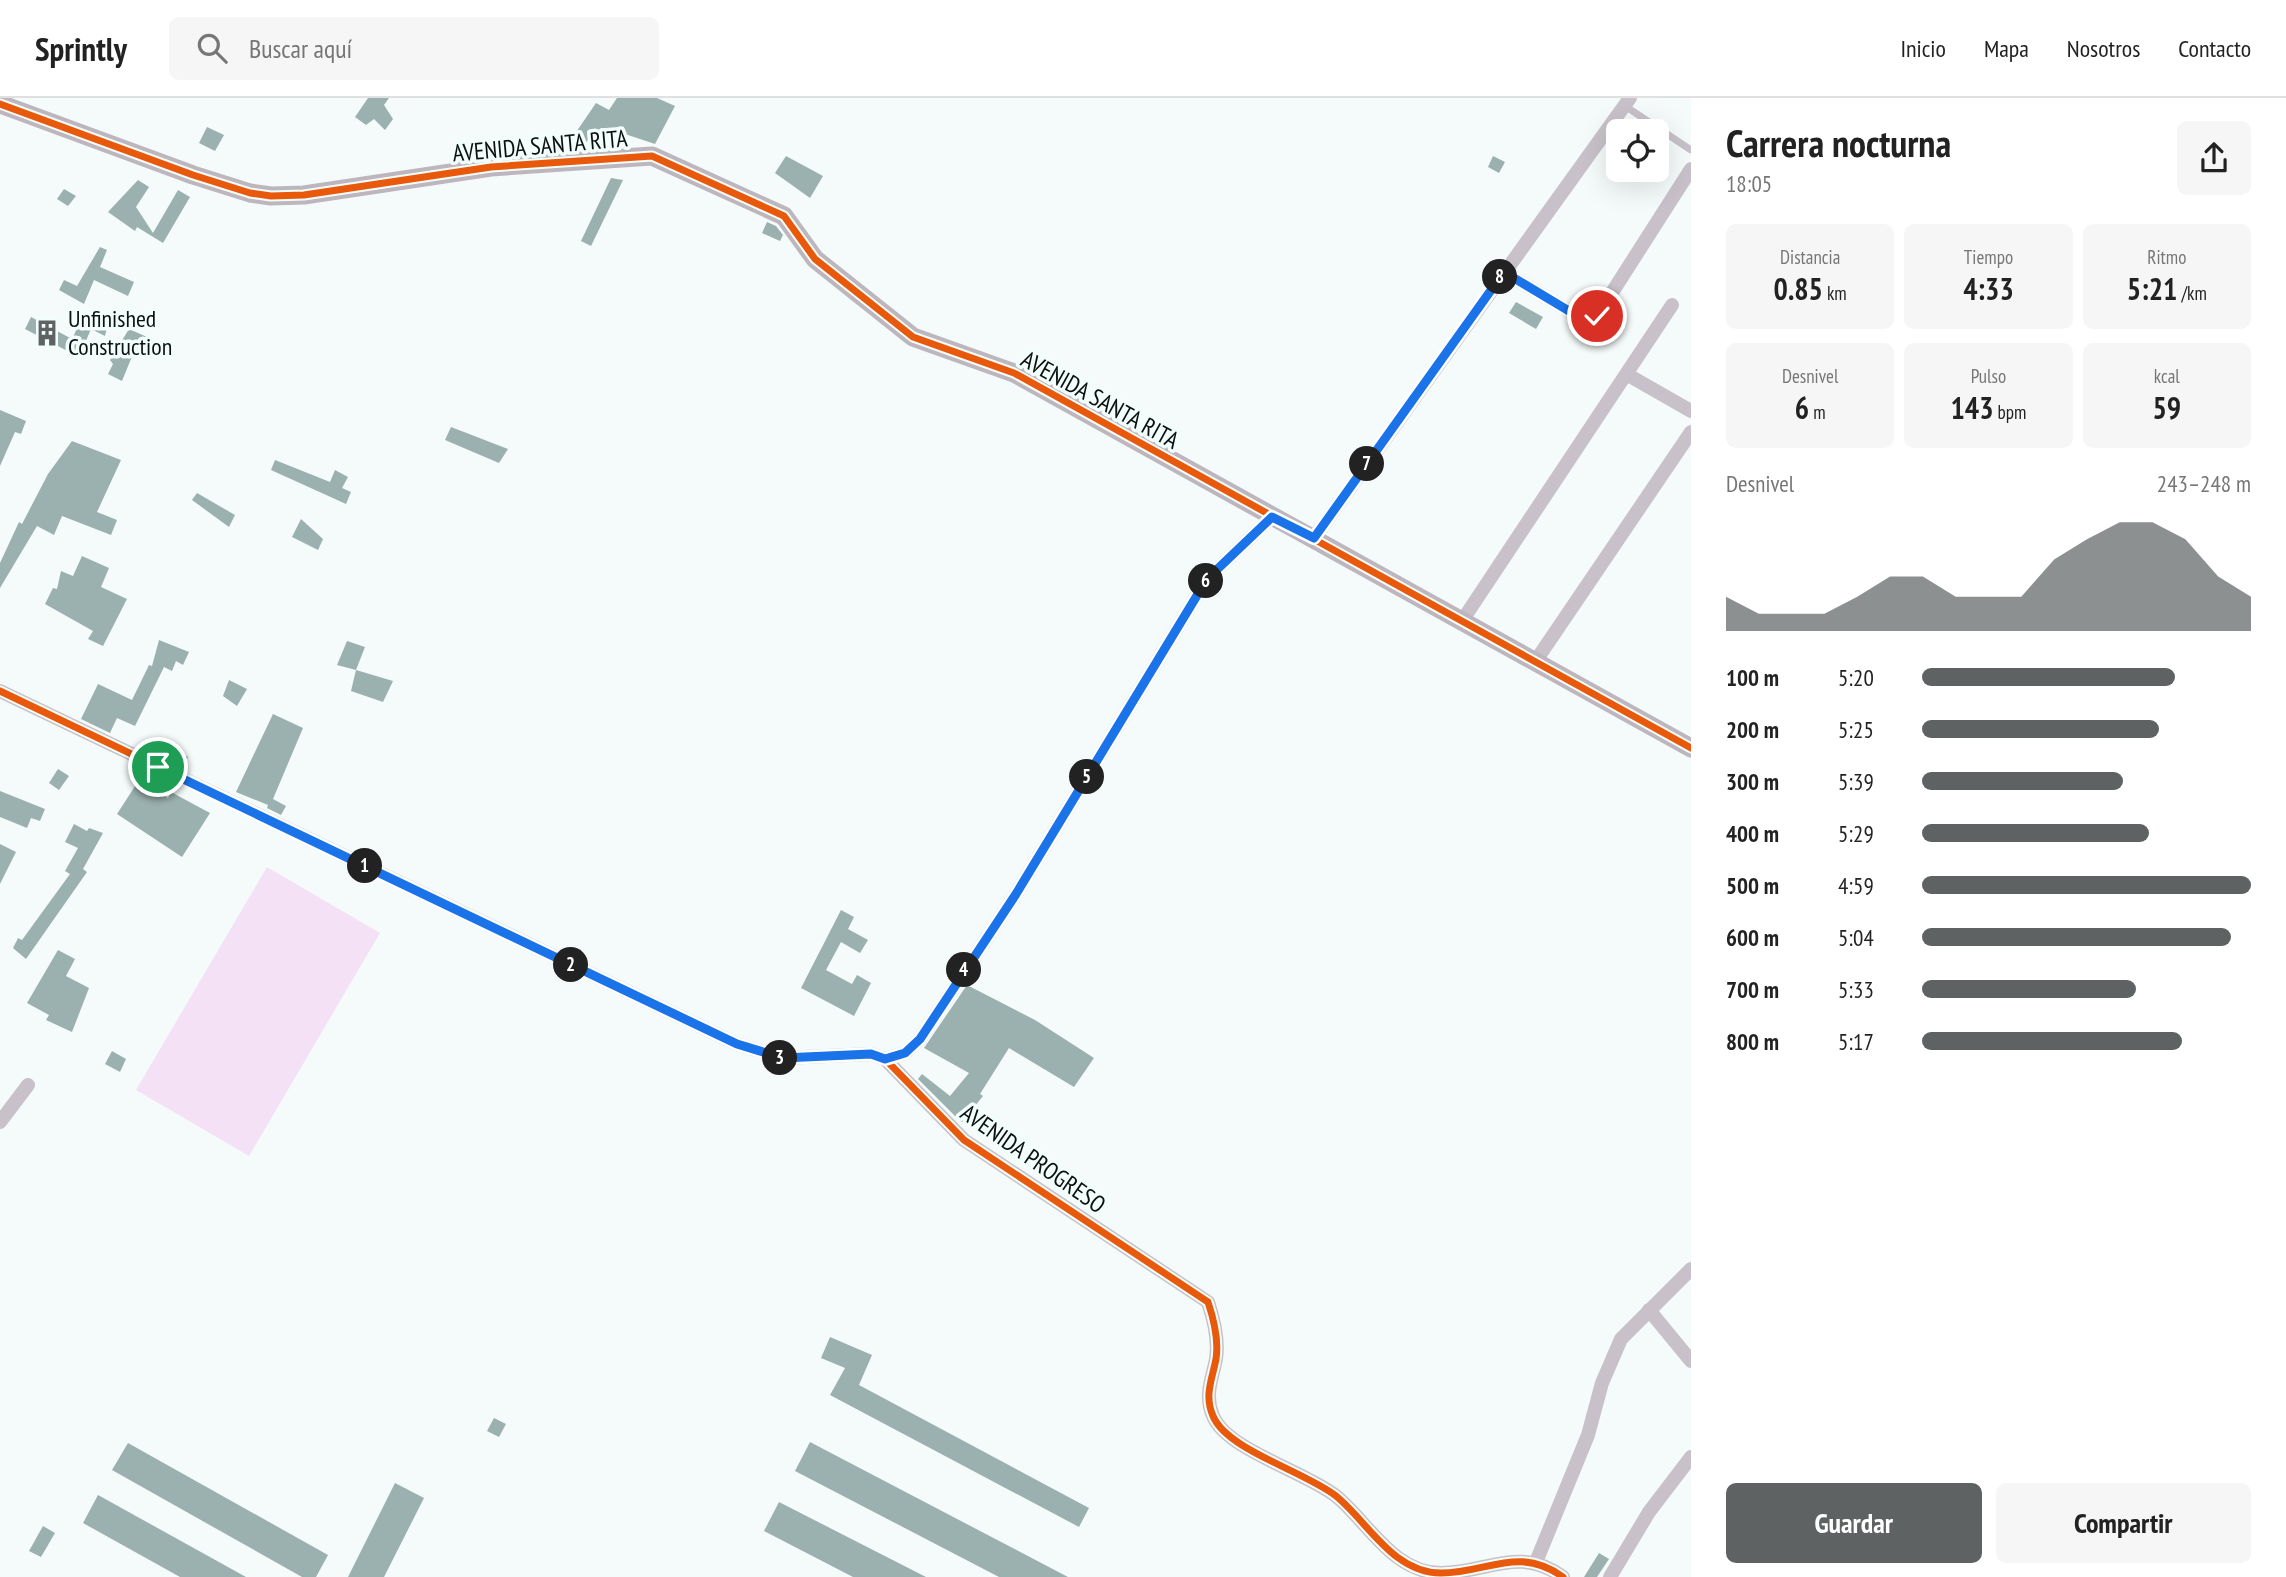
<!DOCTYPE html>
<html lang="es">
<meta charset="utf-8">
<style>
body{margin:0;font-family:"PT Sans Narrow",sans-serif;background:#f6f6f6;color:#222;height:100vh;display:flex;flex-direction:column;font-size:26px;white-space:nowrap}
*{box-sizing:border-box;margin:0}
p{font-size:23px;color:#767676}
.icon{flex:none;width:38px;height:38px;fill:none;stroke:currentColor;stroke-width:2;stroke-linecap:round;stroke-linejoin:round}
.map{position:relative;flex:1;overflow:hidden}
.details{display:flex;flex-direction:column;background:#fff;width:595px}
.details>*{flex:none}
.tools{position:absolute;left:1606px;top:21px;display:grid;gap:14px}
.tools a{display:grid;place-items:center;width:63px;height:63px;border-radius:10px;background:#fff;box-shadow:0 7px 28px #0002;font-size:35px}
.pin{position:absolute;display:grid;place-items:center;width:60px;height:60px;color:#fff;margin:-30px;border:4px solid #fff;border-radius:50%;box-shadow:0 2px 7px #0007}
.km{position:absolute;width:35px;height:35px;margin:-18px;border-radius:50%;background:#222;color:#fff;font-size:19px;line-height:35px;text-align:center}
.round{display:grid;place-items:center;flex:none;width:74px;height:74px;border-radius:10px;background:#f6f6f6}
.overview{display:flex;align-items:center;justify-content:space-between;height:119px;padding:0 35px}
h1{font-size:38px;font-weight:600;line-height:52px}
.figures{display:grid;grid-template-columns:repeat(3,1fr);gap:10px;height:119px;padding:7px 35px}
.figures div{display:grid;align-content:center;border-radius:10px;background:#f6f6f6;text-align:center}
.figures b{font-size:30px;font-weight:600}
.figures small{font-size:19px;font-weight:400}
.figures p{font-size:19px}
.chart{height:196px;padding:14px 35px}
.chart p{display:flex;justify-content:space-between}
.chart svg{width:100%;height:126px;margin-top:7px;fill:#5e6262;opacity:.7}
.cta{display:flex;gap:14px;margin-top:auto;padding:14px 35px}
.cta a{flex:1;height:80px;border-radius:10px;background:#5e6262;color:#fff;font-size:28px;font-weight:600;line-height:80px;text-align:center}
.cta a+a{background:#f6f6f6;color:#222}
ul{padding:0 35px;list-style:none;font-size:23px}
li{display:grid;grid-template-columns:112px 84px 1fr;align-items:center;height:52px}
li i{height:18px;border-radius:9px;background:#5e6262}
header{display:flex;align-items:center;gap:42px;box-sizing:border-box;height:98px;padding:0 35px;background:#fff;border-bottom:2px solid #e0e0e0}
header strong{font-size:33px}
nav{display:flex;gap:38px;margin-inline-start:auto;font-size:24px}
.search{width:490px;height:63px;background:#f6f6f6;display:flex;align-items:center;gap:18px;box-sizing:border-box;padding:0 24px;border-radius:10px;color:#767676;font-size:26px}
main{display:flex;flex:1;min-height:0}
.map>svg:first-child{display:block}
.green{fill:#f4e1f5}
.building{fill:#9ab1af}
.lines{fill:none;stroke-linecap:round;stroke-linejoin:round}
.lane{stroke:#c8c1c9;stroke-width:7}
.street{stroke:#c8c1c9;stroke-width:14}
.secondary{stroke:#beb6be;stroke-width:19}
.cycleway-casing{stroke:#f2fefc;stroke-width:11}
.cycleway{stroke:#e8590c;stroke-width:7}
.route-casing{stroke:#fff;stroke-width:14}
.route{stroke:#1a73e8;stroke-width:9}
.labels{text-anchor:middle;stroke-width:7;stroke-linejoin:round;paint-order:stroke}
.street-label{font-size:24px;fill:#0c1010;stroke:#f2fefc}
.poi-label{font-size:24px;fill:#0c1010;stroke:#f2fefc;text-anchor:start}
</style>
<header>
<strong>Sprintly</strong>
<div class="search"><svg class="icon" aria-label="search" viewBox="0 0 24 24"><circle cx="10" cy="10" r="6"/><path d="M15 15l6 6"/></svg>Buscar aquí</div>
<nav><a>Inicio</a><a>Mapa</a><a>Nosotros</a><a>Contacto</a></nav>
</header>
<main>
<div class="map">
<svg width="1691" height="1479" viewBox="0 0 1691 1479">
<rect width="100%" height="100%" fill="#f5fbfa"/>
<polygon class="green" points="267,769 380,835 249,1058 136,992"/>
<g class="building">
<polygon points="368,0 389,0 384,7 393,21 385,32 374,21 366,27 355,19"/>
<polygon points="617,0 657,0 675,8 655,46 616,33 610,42 594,34 582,50 576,51 568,46 596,5 609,12"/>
<polygon points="207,29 224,37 215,53 199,45"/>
<polygon points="786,58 823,78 810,100 775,75"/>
<polygon points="1493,58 1505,64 1499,75 1488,69"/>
<polygon points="611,80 623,82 591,148 581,143"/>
<polygon points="138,82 149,89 136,109 153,135 178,92 190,99 163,145 137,129 135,133 108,114"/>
<polygon points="64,91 76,98 68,108 57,101"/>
<polygon points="767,124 776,128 783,137 780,143 762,135"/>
<polygon points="100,149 107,152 100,169 134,184 128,198 94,182 84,206 59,192 64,182 77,188"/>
<polygon points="1516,204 1543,219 1536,231 1509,215"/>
<polygon points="85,214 108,225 105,238 91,231 79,259 25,231 31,219 72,241"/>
<polygon points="129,231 147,239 137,258 133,256 122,283 108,276 113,266 110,262"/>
<polygon points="0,312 26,323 21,336 15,334 0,368"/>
<polygon points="451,329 508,351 499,365 445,342"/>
<polygon points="72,343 121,362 97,414 117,422 111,437 62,418 54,437 37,428 0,490 0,465 19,424 22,426 48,376"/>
<polygon points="275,362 330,384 335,372 348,379 342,390 351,394 346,406 271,372"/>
<polygon points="197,395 235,417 229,429 192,402"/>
<polygon points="301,421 323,441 318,452 292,439"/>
<polygon points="82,458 109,470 101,489 127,501 103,548 88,541 93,533 45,506 53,490 57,491 61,473 73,478"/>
<polygon points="159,542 189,554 183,567 176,563 172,573 164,569 135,628 117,620 110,635 81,621 98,586 132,602 149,567 152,568"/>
<polygon points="347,543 365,549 356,572 337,567"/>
<polygon points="356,572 393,583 383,604 351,593"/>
<polygon points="229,582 247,591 237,608 223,598"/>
<polygon points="273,616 303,630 273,701 286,708 281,717 267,710 268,707 236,694"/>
<polygon points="165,648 188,659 183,670 160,659"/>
<polygon points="58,671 69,678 59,692 49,685"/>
<polygon points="139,682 168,700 171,694 210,715 182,759 117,716"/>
<polygon points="0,693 45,711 40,723 31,720 27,730 0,719"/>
<polygon points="74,726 87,733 89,730 103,735 83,771 87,774 26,861 13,850 18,840 22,842 70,776 65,773 78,750 65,744"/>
<polygon points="0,746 16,754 0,786"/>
<polygon points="841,812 854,819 848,831 868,842 860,855 841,844 826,872 852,886 857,877 871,885 854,918 801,890"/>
<polygon points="58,852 75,861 66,878 89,890 72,934 46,922 49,917 27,905"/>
<polygon points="967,887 1035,922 1094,960 1074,989 1009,950 980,996 983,998 962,1024 955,1018 918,981 922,976 950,998 969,975 924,950"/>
<polygon points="112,953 126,961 120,974 105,966"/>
<polygon points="830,1239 872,1257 859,1287 1089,1410 1079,1429 830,1297 845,1270 821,1260"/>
<polygon points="494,1320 506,1326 499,1339 487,1333"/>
<polygon points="810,1344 1068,1479 999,1479 795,1373"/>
<polygon points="128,1345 328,1457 316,1479 302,1479 112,1372"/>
<polygon points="395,1385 424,1400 384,1479 348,1479"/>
<polygon points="98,1397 246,1479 180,1479 83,1425"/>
<polygon points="779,1404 926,1479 853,1479 764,1433"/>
<polygon points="43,1428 55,1435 41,1459 29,1453"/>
<polygon points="1599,1455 1609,1461 1597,1479 1584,1479"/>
</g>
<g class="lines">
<polyline class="lane" points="1625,8 1691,52"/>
<g class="street">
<polyline points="1504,174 1584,222 1597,218 1691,71"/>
<polyline points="1628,277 1691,313"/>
<polyline points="1314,440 1630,0"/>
<polyline points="1462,523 1672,207"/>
<polyline points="1535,564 1691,334"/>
<path d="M0,593L737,946L783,960L871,956L885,961L964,1042L1208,1204C1214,1222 1219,1242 1216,1261C1212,1282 1204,1297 1213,1318C1227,1352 1304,1373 1336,1398C1368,1424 1393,1475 1441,1475C1488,1475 1518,1447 1563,1479"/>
<polyline points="885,961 905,955 920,941 1016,796 1207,481 1272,419"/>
<polyline points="0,1024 28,987"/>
<polyline points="1649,1212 1691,1263"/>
<polyline points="1536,1464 1588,1337 1602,1285 1621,1241 1691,1171"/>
<polyline points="1610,1479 1649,1414 1691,1359"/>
</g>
<polyline class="secondary" points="0,6 193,77 250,95 271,98 304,97 491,69 652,58 784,118 815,161 913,239 1014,275 1691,650"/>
<g class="cycleway-casing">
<g id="cycleway">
<polyline points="0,6 193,77 250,95 271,98 304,97 491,69 652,58 784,118 815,161 913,239 1014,275 1691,650"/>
<path d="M0,593L737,946L783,960L871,956L885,961L964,1042L1208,1204C1214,1222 1219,1242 1216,1261C1212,1282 1204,1297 1213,1318C1227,1352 1304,1373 1336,1398C1368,1424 1393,1475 1441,1475C1488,1475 1518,1447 1563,1479"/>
</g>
</g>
<use href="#cycleway" class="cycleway"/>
</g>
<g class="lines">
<g class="route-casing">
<polyline id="route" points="158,669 737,946 783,960 871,956 885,961 905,955 920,941 1016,796 1207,481 1272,419 1314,440 1504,174 1584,222 1597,218"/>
</g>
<use href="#route" class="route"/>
</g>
<defs>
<g id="building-bare" transform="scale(2.1)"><path d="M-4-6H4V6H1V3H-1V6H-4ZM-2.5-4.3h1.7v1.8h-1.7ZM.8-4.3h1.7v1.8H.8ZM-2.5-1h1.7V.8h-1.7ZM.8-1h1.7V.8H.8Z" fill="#5e6262" stroke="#f2fefc" stroke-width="2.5" paint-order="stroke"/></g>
</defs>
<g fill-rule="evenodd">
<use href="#building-bare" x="47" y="235"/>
</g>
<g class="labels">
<g class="street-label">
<text transform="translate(540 48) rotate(-5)" y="8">AVENIDA SANTA RITA</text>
<text transform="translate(1100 302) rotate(29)" y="8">AVENIDA SANTA RITA</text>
<text transform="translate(1033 1061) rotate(35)" y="8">AVENIDA PROGRESO</text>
</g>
<g class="poi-label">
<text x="68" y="229">Unfinished<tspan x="68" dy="28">Construction</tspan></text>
</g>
</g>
</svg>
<div class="tools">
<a><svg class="icon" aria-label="locate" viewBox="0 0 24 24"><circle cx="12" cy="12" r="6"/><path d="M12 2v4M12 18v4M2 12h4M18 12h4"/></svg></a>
</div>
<div class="pin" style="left:158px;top:669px;background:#1e9e55"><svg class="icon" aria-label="arrive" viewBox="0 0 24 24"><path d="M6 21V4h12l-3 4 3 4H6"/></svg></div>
<div class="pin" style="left:1597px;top:218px;background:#d93025"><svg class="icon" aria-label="check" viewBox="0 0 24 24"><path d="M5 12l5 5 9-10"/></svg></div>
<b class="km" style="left:365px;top:768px">1</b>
<b class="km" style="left:571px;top:867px">2</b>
<b class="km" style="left:780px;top:960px">3</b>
<b class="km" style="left:964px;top:872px">4</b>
<b class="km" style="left:1087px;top:679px">5</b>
<b class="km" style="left:1206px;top:483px">6</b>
<b class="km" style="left:1367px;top:366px">7</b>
<b class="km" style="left:1500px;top:179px">8</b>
</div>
<section class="details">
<div class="overview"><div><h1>Carrera nocturna</h1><p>18:05</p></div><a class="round"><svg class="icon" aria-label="share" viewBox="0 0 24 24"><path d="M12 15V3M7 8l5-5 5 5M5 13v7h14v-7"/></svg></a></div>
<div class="figures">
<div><p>Distancia</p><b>0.85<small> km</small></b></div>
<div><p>Tiempo</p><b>4:33</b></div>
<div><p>Ritmo</p><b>5:21<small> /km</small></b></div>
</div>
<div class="figures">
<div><p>Desnivel</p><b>6<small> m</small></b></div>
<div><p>Pulso</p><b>143<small> bpm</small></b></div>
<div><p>kcal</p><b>59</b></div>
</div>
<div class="chart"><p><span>Desnivel</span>243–248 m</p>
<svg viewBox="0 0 160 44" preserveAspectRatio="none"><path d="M0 44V32L10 38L20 38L30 38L40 32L50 25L60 25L70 32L80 32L90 32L100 19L110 12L120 6L130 6L140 12L150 25L160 32V44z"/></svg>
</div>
<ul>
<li><b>100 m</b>5:20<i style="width:77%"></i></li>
<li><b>200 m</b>5:25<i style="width:72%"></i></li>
<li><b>300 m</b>5:39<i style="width:61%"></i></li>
<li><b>400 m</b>5:29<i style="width:69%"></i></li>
<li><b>500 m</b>4:59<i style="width:100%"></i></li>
<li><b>600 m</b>5:04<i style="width:94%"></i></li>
<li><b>700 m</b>5:33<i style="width:65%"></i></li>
<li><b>800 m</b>5:17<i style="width:79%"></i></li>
</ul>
<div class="cta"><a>Guardar</a><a>Compartir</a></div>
</section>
</main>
